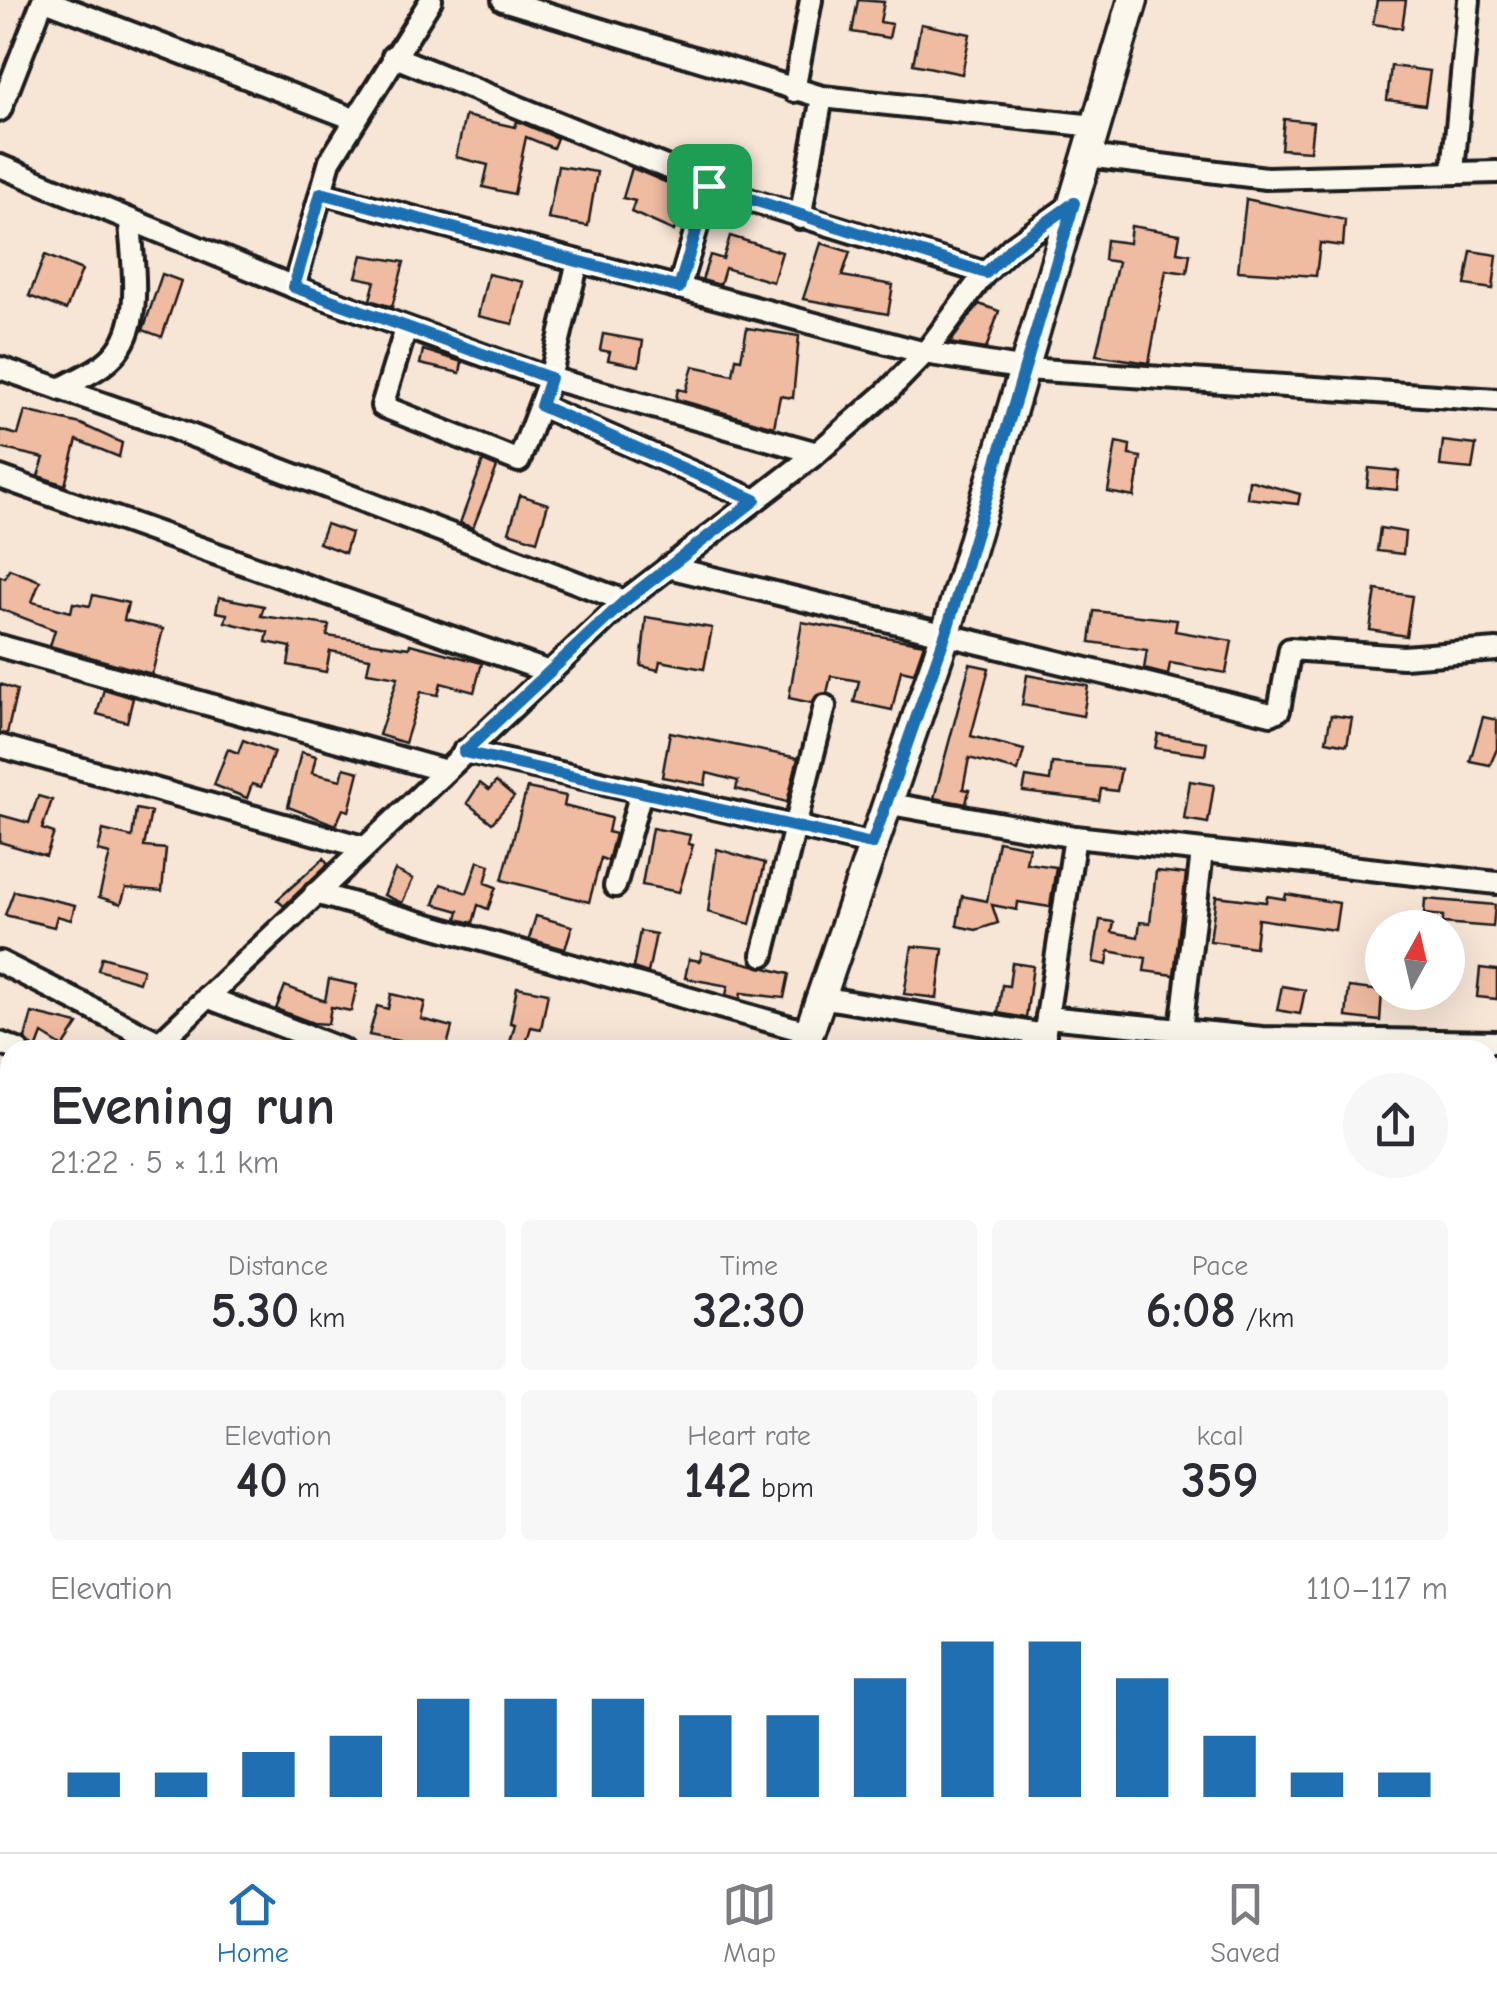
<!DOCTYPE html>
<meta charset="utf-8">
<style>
body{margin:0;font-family:"Comic Neue",sans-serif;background:#f7f7f7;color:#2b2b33;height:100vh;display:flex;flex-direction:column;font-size:38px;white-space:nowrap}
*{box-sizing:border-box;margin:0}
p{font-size:32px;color:#7c7c81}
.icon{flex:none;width:55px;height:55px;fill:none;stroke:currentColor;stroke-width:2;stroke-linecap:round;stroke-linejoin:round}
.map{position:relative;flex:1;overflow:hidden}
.side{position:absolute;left:0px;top:1040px;width:1498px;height:812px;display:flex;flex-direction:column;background:#fff;border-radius:30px 30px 0 0;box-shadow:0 10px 40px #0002}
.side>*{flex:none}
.needle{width:65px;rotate:8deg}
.controls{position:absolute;left:1365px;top:910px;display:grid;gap:20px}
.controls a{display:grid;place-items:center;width:100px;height:100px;border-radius:50%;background:#fff;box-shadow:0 10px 40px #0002;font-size:50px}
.pin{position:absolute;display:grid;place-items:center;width:85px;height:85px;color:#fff;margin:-42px;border-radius:20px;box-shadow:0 5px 15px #0006}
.round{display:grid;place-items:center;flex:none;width:105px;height:105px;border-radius:52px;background:#f7f7f7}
.overview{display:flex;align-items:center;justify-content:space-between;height:170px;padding:0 50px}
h1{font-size:55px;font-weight:800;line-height:75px}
.figures{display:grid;grid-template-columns:repeat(3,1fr);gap:15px;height:170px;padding:10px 50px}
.figures div{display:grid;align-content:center;border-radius:10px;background:#f7f7f7;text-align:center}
.figures b{font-size:50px;font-weight:800}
.figures small{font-size:28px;font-weight:400}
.figures p{font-size:28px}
.chart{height:280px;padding:20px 50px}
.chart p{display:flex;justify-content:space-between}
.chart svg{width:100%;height:180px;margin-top:10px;stroke:#1f6fb2;stroke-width:6}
.menu{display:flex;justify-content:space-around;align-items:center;height:140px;border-top:2px solid #e1e1e2;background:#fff;font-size:28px;color:#7c7c81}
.menu a{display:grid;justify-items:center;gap:5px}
.menu .current{color:#1f6fb2}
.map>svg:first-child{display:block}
.building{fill:#efbba1;stroke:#1c1c1c;stroke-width:2.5}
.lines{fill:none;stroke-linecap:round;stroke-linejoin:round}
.minor-casing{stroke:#1c1c1c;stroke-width:28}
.tertiary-casing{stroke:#1c1c1c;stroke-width:35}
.minor{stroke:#fbf7ec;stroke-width:20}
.tertiary{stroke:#fbf7ec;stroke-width:28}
.route-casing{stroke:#fff;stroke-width:20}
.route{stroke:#1f6fb2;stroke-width:12}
</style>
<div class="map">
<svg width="1497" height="1852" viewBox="0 0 1497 1852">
<rect width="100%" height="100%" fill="#f7e5d6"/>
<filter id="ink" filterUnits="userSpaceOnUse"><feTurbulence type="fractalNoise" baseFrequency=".01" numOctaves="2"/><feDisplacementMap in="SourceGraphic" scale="20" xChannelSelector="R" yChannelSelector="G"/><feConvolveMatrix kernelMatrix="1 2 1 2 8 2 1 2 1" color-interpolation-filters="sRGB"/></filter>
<g filter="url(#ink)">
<g class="building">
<polygon points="858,0 884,2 880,22 892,24 889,38 852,32"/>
<polygon points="1377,0 1406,0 1402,28 1373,24"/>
<polygon points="921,24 970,34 962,74 913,64"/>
<polygon points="1391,66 1430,71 1425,105 1387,100"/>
<polygon points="465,116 515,127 517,121 557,138 553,148 526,137 514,194 483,187 488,165 456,157"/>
<polygon points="1284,119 1313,122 1310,151 1281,149"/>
<polygon points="558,166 597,172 588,226 548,219"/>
<polygon points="632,168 689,192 674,231 631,212 635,201 623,198"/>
<polygon points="1246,199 1345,220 1343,246 1320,243 1316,276 1238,271"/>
<polygon points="1131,226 1180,234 1177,252 1190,254 1187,273 1166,270 1149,363 1096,355 1118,262 1104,260 1106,240 1129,243"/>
<polygon points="730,236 782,252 773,282 725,268 720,285 702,280 710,255 723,259"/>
<polygon points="821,243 850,252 842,276 893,285 888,314 803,299"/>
<polygon points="1471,251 1497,255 1493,289 1465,285"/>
<polygon points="45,255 82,270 66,310 29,296"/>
<polygon points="362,255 404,262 392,307 370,300 375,281 356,277"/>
<polygon points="162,274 181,281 162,337 143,330"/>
<polygon points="488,274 523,282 513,324 478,316"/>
<polygon points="979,304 999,311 986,349 950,343"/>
<polygon points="747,328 799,336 793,398 780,396 774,427 676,399 678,389 686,391 693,366 733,375 736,358 741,359"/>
<polygon points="603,334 643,341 639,366 608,360 610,352 600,350"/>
<polygon points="423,350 462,362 460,373 420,364"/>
<polygon points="25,411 81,424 122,443 119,457 77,440 65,485 38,476 44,458 0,448 0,430 18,435"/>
<polygon points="1443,441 1476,445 1472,469 1440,466"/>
<polygon points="1116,442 1130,445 1129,455 1141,457 1134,497 1108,492"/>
<polygon points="483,461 497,467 473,528 460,523"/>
<polygon points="1369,468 1399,471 1397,490 1367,487"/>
<polygon points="1249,480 1300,494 1298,504 1247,498"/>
<polygon points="520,495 548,504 537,541 509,532"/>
<polygon points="326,524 351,533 345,553 319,543"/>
<polygon points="1380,528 1405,532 1403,554 1377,551"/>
<polygon points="9,569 40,581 32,602 71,612 73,603 90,606 93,595 128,603 124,620 163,629 152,674 50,646 55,630 0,609 0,576 5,578"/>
<polygon points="1376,590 1412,596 1406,636 1370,630"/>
<polygon points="219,597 264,606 261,616 329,625 327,636 409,648 410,644 482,663 474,692 441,683 438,695 421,692 405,743 379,735 398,677 367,672 370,658 330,651 326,672 288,665 291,647 266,642 268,632 225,622 227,614 216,612"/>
<polygon points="1094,611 1177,620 1175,631 1232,641 1226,673 1170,663 1168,675 1144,669 1147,650 1090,642"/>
<polygon points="646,617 712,628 704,669 660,661 658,670 641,666"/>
<polygon points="802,622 924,644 914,673 901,670 892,710 854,702 859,681 831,676 827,693 816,696 812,703 789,698"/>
<polygon points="970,664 989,668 971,736 1024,750 1018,771 969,758 963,789 969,790 966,804 934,798"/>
<polygon points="1027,675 1088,686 1083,716 1022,705"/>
<polygon points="0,684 17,690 7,734 0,733"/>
<polygon points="104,689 133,698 127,722 97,714"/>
<polygon points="1331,715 1352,718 1347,745 1326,741"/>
<polygon points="1483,717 1497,720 1497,749 1490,765 1470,761"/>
<polygon points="670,732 798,758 787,802 736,789 738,781 707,773 705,785 662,777"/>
<polygon points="1158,734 1207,742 1205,755 1155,748"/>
<polygon points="243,740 274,752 261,787 252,784 247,798 214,785 228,749 238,753"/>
<polygon points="301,752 316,756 312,773 341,780 344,768 359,772 349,811 343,809 336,825 288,807"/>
<polygon points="1052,763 1121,769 1117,791 1101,789 1099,801 1023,792 1026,777 1050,781"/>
<polygon points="1190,781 1214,785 1208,823 1184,819"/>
<polygon points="496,782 514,797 492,823 467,803 480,783 489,790"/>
<polygon points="527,788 566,796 564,806 611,818 608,832 615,834 608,861 601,858 589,902 502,880"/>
<polygon points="38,796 52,800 42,829 54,833 46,856 0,842 0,815 29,823"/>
<polygon points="136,809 151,812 144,847 166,849 162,891 126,888 121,904 99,897 110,854 98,851 103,830 132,837"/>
<polygon points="652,828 690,835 688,844 693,845 679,892 642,885"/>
<polygon points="998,841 1029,847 1026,863 1056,867 1050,907 1018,902 1017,910 992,905 998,923 976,930 957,926 962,896 987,901"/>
<polygon points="717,849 765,863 750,924 708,912"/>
<polygon points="324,858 328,864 284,906 277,900"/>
<polygon points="478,861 490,865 485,883 496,887 488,909 478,905 473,923 457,919 459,911 434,904 441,884 467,893"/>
<polygon points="395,870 413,879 402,903 384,895"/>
<polygon points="1156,871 1186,874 1174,975 1144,971 1146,958 1109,951 1107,965 1093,962 1100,920 1114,922 1112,932 1138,937 1140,922 1150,923"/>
<polygon points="14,891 75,905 71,920 57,916 54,927 5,915"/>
<polygon points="1286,894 1339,903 1335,930 1258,919 1255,947 1210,941 1216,896 1266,902 1267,896 1285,899"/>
<polygon points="1425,899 1495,905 1493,927 1443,923 1443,916 1424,914"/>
<polygon points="536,916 572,926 565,949 529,939"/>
<polygon points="640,931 656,934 648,973 633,968"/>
<polygon points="912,946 943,949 937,998 904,994"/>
<polygon points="702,952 789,974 784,998 741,993 740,999 726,995 728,986 685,978 689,959 700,961"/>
<polygon points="102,957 143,969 139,982 98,970"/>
<polygon points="1012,963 1033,966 1026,1018 998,1013 1002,985 1009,986"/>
<polygon points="1480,968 1497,970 1497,999 1477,997"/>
<polygon points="329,979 357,985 351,1011 331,1007 328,1024 313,1023 276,1009 285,986 325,1001"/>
<polygon points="1282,986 1305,990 1300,1014 1277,1010"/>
<polygon points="517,987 548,993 541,1029 531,1027 524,1050 508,1050 515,1024 510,1023"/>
<polygon points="1349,987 1382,991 1380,1021 1346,1017"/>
<polygon points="391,994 425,1002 421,1019 452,1027 446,1050 369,1035 377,1006 388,1009"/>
<polygon points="32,1013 78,1024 63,1047 42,1034 36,1050 25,1039"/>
</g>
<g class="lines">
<g class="minor-casing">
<g id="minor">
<polyline points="45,0 354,119"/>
<polyline points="503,0 822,97 1095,126"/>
<polyline points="393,56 739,197 985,273"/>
<polyline points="794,91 811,0"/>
<polyline points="0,110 43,0"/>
<polyline points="1087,156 1266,178 1497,172"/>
<polyline points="0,166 294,287 539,375 817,453"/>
<polyline points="1453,171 1469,0"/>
<polyline points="321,193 925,353 1026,369 1497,400"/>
<polyline points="800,218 822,97"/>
<polyline points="294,287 330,161 431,0"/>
<polyline points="679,288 709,186"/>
<polyline points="406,328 382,406 519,461 550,378 578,261"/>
<polyline points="0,368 164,425 625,601"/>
<path d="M60,389C77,379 99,371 113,356C145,323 132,262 130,221"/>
<polyline points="541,406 755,500"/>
<polyline points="0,477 549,672"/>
<polyline points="668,567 1271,714 1279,710 1290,649 1403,657 1497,650"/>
<polyline points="0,646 442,770"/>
<polyline points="0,746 363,847"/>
<polyline points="464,751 872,844"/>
<polyline points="885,803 1075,837 1497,883"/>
<polyline points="615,886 641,792"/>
<polyline points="315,893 808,1032"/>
<polyline points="763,955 825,706"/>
<polyline points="0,962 160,1043"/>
<polyline points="207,997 343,1050"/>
<polyline points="820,997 1045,1035"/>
<polyline points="1047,1017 1262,1038 1497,1042"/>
<polyline points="1181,1030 1202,852"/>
<polyline points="0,1043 18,1050"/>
<polyline points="152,1050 625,601 817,453 887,392 925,353 985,273 1012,247 1074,203"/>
<polyline points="1042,1050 1075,837"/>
<polyline points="0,1197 10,1187"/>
<polyline points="1488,1210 1497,1211"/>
<polyline points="0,1288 10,1292"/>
<polyline points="1488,1303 1497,1305"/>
<polyline points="1488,1472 1497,1473"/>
<polyline points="0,1527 10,1528"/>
<polyline points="1488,1591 1497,1593"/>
<polyline points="0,1671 10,1672"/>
<polyline points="1488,1719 1497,1722"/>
<polyline points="1311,1842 1312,1852"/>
<polyline points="92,1852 93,1842"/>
<polyline points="239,1852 240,1842"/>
<polyline points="908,1852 909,1842"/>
</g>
</g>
<g class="tertiary-casing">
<g id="tertiary">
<polyline points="803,1050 946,633 1133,0"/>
<polyline points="627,1852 629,1842"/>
</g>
</g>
<use href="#minor" class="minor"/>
<use href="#tertiary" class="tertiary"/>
</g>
</g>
<g class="lines" filter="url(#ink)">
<g class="route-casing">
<polygon id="route" points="709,186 986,273 1012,247 1074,203 946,633 872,844 464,752 625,601 755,500 541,406 550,378 294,287 321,193 679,288"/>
</g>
<use href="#route" class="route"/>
</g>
</svg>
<div class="controls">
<a><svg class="needle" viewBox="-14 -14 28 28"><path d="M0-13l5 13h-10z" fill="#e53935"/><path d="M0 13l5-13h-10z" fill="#7c7c81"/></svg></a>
</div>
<div class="pin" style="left:709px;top:186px;background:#1e9e55"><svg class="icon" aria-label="arrive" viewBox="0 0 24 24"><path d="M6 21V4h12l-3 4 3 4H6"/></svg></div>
<section class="side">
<div class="overview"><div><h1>Evening run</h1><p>21:22 · 5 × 1.1 km</p></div><a class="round"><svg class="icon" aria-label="share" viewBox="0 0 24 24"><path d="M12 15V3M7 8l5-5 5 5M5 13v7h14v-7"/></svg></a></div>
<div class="figures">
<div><p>Distance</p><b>5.30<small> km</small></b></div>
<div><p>Time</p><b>32:30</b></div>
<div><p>Pace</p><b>6:08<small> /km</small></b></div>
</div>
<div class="figures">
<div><p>Elevation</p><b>40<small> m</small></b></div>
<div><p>Heart rate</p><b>142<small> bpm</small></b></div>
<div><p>kcal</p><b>359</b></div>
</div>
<div class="chart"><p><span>Elevation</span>110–117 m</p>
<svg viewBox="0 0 160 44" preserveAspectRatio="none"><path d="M5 44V38M15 44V38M25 44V33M35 44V29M45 44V20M55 44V20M65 44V20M75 44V24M85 44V24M95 44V15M105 44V6M115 44V6M125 44V15M135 44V29M145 44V38M155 44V38"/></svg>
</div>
</section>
</div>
<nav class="menu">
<a class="current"><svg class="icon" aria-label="home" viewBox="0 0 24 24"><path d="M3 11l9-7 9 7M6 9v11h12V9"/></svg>Home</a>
<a><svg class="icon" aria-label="map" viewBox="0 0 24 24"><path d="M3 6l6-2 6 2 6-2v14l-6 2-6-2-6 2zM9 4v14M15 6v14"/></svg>Map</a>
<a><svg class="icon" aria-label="saved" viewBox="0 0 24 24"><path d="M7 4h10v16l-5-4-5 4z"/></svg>Saved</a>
</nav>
